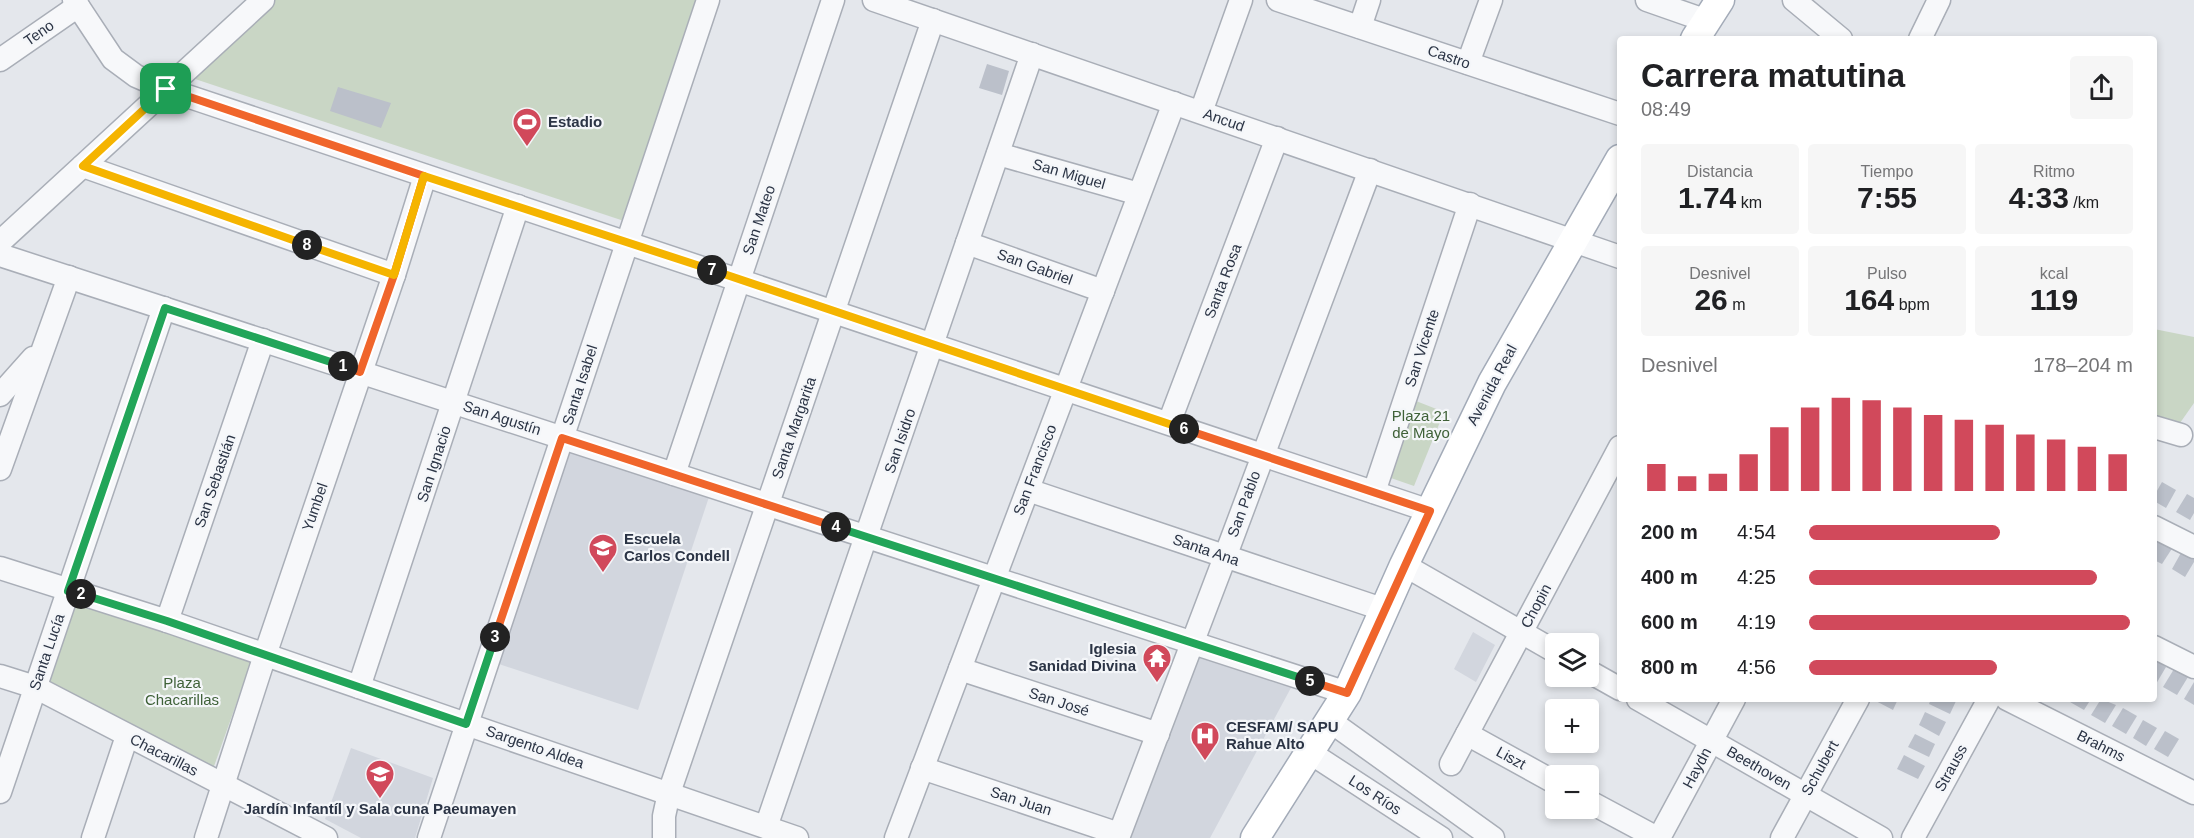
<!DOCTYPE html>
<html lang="es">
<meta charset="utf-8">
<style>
body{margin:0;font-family:Arial,sans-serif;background:#f6f6f6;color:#202124;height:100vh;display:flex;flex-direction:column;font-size:22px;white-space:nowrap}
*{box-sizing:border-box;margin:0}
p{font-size:20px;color:#757577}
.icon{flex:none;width:33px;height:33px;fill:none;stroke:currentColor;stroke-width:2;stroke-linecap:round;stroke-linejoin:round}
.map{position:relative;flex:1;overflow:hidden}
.details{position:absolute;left:1617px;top:36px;width:540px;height:666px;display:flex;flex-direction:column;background:#fff;border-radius:6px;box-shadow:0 3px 9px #0003}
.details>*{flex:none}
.buttons{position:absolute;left:1545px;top:633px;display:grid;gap:12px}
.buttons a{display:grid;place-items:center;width:54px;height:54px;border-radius:6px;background:#fff;box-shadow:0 3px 9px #0003;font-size:30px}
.pin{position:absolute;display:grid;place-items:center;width:51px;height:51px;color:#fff;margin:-26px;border-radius:12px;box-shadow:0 3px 9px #0006}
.km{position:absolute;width:30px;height:30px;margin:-15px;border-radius:50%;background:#222;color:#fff;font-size:16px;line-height:30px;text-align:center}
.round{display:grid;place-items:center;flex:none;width:63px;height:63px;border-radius:6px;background:#f6f6f6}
.summary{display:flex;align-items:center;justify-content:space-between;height:102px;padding:0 24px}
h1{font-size:33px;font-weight:600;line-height:45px}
.stats{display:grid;grid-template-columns:repeat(3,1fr);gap:9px;height:102px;padding:6px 24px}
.stats div{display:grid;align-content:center;border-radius:6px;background:#f6f6f6;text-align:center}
.stats b{font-size:30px;font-weight:600}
.stats small{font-size:16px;font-weight:400}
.stats p{font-size:16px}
.chart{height:168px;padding:12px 24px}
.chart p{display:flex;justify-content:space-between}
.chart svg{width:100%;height:108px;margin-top:6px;stroke:#d1495b;stroke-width:6}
ul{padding:0 24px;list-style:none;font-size:20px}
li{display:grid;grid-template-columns:96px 72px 1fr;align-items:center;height:45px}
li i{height:15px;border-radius:8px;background:#d1495b}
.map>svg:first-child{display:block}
.built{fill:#d2d6de}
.green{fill:#c9d6c5}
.building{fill:#bbc0ca}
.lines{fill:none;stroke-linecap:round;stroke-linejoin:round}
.minor-casing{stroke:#a9aeb7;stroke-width:25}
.major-casing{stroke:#a3abb8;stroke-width:31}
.minor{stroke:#f7f8fa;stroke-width:22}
.major{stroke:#fff;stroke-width:28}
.split-1-casing{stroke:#fff;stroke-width:12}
.split-2-casing{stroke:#fff;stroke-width:12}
.split-3-casing{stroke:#fff;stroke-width:12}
.split-4-casing{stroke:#fff;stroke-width:12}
.split-5-casing{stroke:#fff;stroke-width:12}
.split-6-casing{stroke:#fff;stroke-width:12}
.split-7-casing{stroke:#fff;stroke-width:12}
.split-8-casing{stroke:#fff;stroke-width:12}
.split-9-casing{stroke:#fff;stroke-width:12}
.split-1{stroke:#f0652b;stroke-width:8}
.split-2{stroke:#22a559;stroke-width:8}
.split-3{stroke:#22a559;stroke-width:8}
.split-4{stroke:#f0652b;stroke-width:8}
.split-5{stroke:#22a559;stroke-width:8}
.split-6{stroke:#f0652b;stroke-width:8}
.split-7{stroke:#f5b400;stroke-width:8}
.split-8{stroke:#f5b400;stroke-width:8}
.split-9{stroke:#f5b400;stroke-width:8}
.labels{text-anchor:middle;stroke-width:4.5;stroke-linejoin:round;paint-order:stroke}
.street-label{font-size:15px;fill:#2b3445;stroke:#f4f6f9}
.poi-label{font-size:15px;font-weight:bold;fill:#2b3445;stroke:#f4f6f9;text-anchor:start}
.park-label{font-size:15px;fill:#3f6138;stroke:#f4f6f9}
</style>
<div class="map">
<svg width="2194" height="838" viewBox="0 0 2194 838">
<rect width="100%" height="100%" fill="#e4e7ec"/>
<g class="built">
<polygon points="568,437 713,485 638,710 493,662"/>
<polygon points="1473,632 1495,645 1476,682 1454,669"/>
<polygon points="1199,654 1293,684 1210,838 1129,838"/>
<polygon points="351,748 433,778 415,838 361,838 325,819"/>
</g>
<g class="green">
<polygon points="268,0 698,0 624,221 186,76"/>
<polygon points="2154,329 2194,337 2194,403 2180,423 2154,415"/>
<polygon points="1411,399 1444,412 1414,486 1388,477"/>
<polygon points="73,601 253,657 213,769 46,681"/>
</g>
<g class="building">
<polygon points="987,64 1009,71 1002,95 979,88"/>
<polygon points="338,87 391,103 381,128 330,111"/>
<polygon points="2162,482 2176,490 2166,508 2154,501 2154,496"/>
<polygon points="2187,494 2194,498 2194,513 2190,520 2176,512"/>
<polygon points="2159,539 2173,547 2162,564 2154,560 2154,547"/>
<polygon points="2182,551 2194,558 2194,562 2185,577 2172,569"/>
<polygon points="2154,659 2166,667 2156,684 2154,684"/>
<polygon points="2174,669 2188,677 2177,695 2163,687"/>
<polygon points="2194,682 2194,705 2184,699"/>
<polygon points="1872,699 1898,699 1893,710"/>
<polygon points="1931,699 1952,699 1956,701 1950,714 1929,704"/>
<polygon points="2072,699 2091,699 2084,710 2070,702"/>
<polygon points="2101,699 2116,705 2105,723 2091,715"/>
<polygon points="2123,708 2137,716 2126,734 2112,726"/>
<polygon points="1925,712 1946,722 1939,736 1919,725"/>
<polygon points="2143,720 2157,728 2146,746 2133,738"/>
<polygon points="2165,731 2179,739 2168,757 2154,749"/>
<polygon points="1915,734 1935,744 1929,757 1908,747"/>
<polygon points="1904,755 1925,766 1918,779 1897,769"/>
</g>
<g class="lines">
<g class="minor-casing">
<g id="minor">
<polyline points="74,0 113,59 136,76 166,89 1430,511"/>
<polyline points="874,0 1620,257"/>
<polyline points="1278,0 1620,114"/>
<polyline points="1647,0 1707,21"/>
<polyline points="1794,0 1841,39"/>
<polyline points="1360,27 1369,0"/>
<polyline points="1920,39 1939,0"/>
<polyline points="0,60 78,6"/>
<polyline points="1468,63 1491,0"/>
<polyline points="1201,112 1241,0"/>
<polyline points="998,154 1139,194"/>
<polyline points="83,166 394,275"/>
<polyline points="0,242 263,0"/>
<polyline points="967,243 1103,291"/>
<polyline points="0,255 1347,693"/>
<polyline points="0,395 33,358"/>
<polyline points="1169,423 1277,138"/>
<polyline points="2154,427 2181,435"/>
<polyline points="0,469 69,277"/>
<polyline points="674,474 833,0"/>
<polyline points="1028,490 1385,610"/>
<polyline points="1374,492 1470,204"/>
<polyline points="2154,527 2194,547"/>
<polyline points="1404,565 1556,652"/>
<polyline points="0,568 167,621 797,838"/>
<polyline points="167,621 263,340"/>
<polyline points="2154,647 2194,667"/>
<polyline points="960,669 1158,734"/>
<polyline points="1588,671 1620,689"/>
<polyline points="0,676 35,687 326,838"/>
<polyline points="359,687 518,206"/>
<polyline points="1638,699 1881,838"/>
<polyline points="2007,699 2194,793"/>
<polyline points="1330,721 1493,838"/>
<polyline points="1467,734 1556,783"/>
<polyline points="1309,752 1441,838"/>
<polyline points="1451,764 1620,447"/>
<polyline points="922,768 1119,834"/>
<polyline points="0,792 164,308"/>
<polyline points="1588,801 1657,838"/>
<polyline points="766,827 1032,54"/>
<polyline points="93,838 127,736"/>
<polyline points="206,838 265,655 394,275 425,176"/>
<polyline points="429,838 708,0"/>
<polyline points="664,838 664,816 669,793 933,20"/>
<polyline points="896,838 1174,103"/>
<polyline points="1118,838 1225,557 1370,170"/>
<polyline points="1659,838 1734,699"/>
<polyline points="1782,838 1858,699"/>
<polyline points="1913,838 1989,699"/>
</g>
</g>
<g class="major-casing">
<g id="major">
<polyline points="1695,39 1720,0"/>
<polyline points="1255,838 1347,693 1404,565 1492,383 1620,159"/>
</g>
</g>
<use href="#minor" class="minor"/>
<use href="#major" class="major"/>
</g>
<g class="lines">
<g class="split-1-casing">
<polyline id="split-1" points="166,89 424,176 394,275 360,372 343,366"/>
</g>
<g class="split-2-casing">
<polyline id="split-2" points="81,594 68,591 165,308 343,366"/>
</g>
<g class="split-3-casing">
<polyline id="split-3" points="81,594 167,621 466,724 495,637"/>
</g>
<g class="split-4-casing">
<polyline id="split-4" points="495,637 562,438 836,527"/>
</g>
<g class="split-5-casing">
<polyline id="split-5" points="836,527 1310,681"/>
</g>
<g class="split-6-casing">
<polyline id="split-6" points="1184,429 1430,511 1347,693 1310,681"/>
</g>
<g class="split-7-casing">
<polyline id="split-7" points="712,270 1184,429"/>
</g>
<g class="split-8-casing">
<polyline id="split-8" points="307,245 394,275 424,176 712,270"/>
</g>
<g class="split-9-casing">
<polyline id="split-9" points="166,89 83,166 307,245"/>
</g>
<use href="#split-1" class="split-1"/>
<use href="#split-2" class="split-2"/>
<use href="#split-3" class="split-3"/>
<use href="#split-4" class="split-4"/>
<use href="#split-5" class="split-5"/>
<use href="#split-6" class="split-6"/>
<use href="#split-7" class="split-7"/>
<use href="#split-8" class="split-8"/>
<use href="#split-9" class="split-9"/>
</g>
<defs>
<g id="stadium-pin" transform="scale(1.5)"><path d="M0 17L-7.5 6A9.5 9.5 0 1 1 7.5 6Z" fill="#d1495b" stroke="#f4f6f9"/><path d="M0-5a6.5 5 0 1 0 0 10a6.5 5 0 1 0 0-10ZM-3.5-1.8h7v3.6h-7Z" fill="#fff"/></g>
<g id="school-pin" transform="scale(1.5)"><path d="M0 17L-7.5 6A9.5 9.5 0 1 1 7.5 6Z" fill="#d1495b" stroke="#f4f6f9"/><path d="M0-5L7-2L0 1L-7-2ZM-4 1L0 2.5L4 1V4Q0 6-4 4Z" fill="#fff"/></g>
<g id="temple-pin" transform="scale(1.5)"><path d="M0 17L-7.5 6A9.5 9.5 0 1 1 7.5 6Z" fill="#d1495b" stroke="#f4f6f9"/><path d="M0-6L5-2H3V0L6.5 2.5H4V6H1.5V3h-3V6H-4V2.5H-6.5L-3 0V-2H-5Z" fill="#fff"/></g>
<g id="hospital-pin" transform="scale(1.5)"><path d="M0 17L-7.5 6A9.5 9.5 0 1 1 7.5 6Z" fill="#d1495b" stroke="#f4f6f9"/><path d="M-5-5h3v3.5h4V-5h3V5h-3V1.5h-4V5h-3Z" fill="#fff"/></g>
</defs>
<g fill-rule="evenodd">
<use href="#stadium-pin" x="527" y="122"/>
<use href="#school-pin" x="603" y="548"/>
<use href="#temple-pin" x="1157" y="658"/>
<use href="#hospital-pin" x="1205" y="736"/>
<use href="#school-pin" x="380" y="774"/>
</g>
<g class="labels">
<g class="street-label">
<text transform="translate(39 33) rotate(-35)" y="5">Teno</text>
<text transform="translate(1449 57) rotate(19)" y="5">Castro</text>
<text transform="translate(1224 120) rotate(19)" y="5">Ancud</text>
<text transform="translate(1069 174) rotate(16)" y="5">San Miguel</text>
<text transform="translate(759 220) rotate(-71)" y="5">San Mateo</text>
<text transform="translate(1035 267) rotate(20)" y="5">San Gabriel</text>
<text transform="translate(1223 281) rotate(-69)" y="5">Santa Rosa</text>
<text transform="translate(1422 348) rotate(-72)" y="5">San Vicente</text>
<text transform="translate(580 385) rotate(-72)" y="5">Santa Isabel</text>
<text transform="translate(1492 385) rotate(-62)" y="5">Avenida Real</text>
<text transform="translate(502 418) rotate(18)" y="5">San Agustín</text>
<text transform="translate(794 428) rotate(-71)" y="5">Santa Margarita</text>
<text transform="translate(900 441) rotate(-71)" y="5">San Isidro</text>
<text transform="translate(434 464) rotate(-72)" y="5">San Ignacio</text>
<text transform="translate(1035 470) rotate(-69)" y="5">San Francisco</text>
<text transform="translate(215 481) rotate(-71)" y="5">San Sebastián</text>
<text transform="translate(1244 504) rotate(-70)" y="5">San Pablo</text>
<text transform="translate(315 507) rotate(-71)" y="5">Yumbel</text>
<text transform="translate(1206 550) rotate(19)" y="5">Santa Ana</text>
<text transform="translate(1536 606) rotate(-62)" y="5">Chopin</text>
<text transform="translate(47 652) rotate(-71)" y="5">Santa Lucía</text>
<text transform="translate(1059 702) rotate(18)" y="5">San José</text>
<text transform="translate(2101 746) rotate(27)" y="5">Brahms</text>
<text transform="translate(535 747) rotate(19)" y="5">Sargento Aldea</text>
<text transform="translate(164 755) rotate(27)" y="5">Chacarillas</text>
<text transform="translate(1511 758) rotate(29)" y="5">Liszt</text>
<text transform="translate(1697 768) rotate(-62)" y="5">Haydn</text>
<text transform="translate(1759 768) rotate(30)" y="5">Beethoven</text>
<text transform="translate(1820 768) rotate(-61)" y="5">Schubert</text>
<text transform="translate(1951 768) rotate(-61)" y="5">Strauss</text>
<text transform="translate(1375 795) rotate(33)" y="5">Los Ríos</text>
<text transform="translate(1021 801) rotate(18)" y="5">San Juan</text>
</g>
<g class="poi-label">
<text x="548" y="127">Estadio</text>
<text x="624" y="544">Escuela<tspan x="624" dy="17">Carlos Condell</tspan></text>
<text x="1136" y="654" text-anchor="end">Iglesia<tspan x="1136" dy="17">Sanidad Divina</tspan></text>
<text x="1226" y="732">CESFAM/ SAPU<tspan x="1226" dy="17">Rahue Alto</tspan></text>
<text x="380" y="814" text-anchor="middle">Jardín Infantíl y Sala cuna Paeumayen</text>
</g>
<g class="park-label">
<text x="1421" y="421">Plaza 21<tspan x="1421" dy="17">de Mayo</tspan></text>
<text x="182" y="688">Plaza<tspan x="182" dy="17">Chacarillas</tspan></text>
</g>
</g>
</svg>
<div class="buttons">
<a><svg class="icon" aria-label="layers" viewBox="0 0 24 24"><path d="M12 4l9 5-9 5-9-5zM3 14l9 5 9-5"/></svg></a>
<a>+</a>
<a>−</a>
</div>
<div class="pin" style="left:166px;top:89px;background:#1e9e55"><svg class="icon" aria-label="arrive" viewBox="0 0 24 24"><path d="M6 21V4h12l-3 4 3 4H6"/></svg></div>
<b class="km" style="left:343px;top:366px">1</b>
<b class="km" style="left:81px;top:594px">2</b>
<b class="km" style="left:495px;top:637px">3</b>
<b class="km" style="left:836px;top:527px">4</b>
<b class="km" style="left:1310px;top:681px">5</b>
<b class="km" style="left:1184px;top:429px">6</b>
<b class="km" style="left:712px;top:270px">7</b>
<b class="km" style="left:307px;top:245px">8</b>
<section class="details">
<div class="summary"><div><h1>Carrera matutina</h1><p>08:49</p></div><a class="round"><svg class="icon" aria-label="share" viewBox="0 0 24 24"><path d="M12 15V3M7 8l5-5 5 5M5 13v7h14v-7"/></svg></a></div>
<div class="stats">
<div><p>Distancia</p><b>1.74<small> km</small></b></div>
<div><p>Tiempo</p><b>7:55</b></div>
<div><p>Ritmo</p><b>4:33<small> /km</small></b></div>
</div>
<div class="stats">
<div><p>Desnivel</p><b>26<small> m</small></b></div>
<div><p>Pulso</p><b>164<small> bpm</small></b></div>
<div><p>kcal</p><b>119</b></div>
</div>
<div class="chart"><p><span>Desnivel</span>178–204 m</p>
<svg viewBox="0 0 160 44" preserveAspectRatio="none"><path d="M5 44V33M15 44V38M25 44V37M35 44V29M45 44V18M55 44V10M65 44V6M75 44V7M85 44V10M95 44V13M105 44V15M115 44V17M125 44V21M135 44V23M145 44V26M155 44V29"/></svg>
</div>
<ul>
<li><b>200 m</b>4:54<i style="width:59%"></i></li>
<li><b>400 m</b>4:25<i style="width:89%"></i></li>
<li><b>600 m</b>4:19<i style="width:99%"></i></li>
<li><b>800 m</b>4:56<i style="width:58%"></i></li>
</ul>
</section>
</div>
